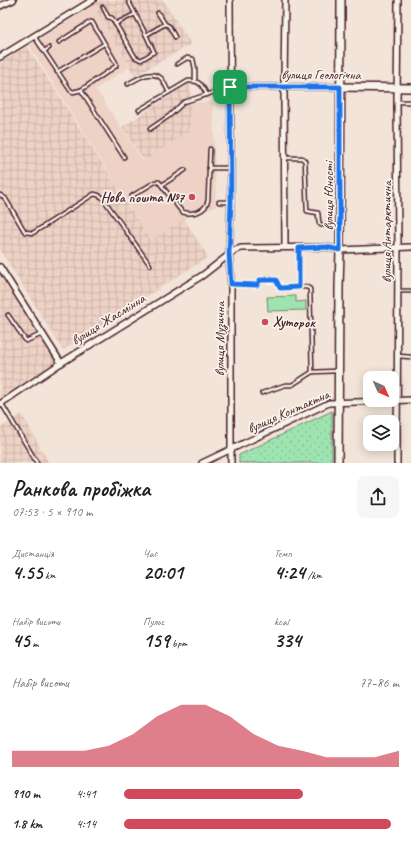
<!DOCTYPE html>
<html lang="uk">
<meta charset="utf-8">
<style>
body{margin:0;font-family:Caveat,sans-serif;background:#f6f6f6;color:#202124;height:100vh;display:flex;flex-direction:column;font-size:15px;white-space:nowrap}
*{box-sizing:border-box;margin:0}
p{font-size:13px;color:#757577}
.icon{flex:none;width:22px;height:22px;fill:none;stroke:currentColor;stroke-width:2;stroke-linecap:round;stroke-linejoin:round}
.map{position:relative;height:463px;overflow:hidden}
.details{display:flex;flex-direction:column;background:#fff;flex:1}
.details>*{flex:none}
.needle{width:26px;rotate:135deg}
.controls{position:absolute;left:363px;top:371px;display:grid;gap:8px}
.controls a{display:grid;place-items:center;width:36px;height:36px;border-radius:8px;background:#fff;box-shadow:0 2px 10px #0003;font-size:20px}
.pin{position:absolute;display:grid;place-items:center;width:34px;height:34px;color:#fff;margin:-17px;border-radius:8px;box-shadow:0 2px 6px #0006}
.round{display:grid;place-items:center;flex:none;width:42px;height:42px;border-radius:8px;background:#f6f6f6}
.overview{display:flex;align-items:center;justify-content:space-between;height:68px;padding:0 12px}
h1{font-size:22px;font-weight:700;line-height:30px}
.figures{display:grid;grid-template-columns:repeat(3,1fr);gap:6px;height:68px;padding:4px 12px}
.figures div{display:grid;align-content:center}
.figures b{font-size:20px;font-weight:700}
.figures small{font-size:11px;font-weight:400}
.figures p{font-size:11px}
.chart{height:112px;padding:8px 12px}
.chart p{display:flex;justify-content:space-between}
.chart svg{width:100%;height:72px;margin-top:4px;fill:#d1495b;opacity:.7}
ul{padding:0 12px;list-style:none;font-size:13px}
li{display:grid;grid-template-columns:64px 48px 1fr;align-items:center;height:30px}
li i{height:10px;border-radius:5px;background:#d1495b}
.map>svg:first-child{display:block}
.built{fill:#edd2c5}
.industrial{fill:url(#industrial-grid)}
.grass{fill:url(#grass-dots);stroke:#74826e}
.park{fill:#9ee4b0;stroke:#74826e}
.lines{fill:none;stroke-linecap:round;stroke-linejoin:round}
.lane-casing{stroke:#4a1f2b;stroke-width:5.5}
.street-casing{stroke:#4a1f2b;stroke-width:8}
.secondary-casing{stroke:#4a1f2b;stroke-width:10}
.lane{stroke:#f7f3e8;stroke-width:2.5}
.street{stroke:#f7f3e8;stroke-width:5}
.secondary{stroke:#f7f3e8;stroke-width:7}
.route-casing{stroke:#fff;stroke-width:8}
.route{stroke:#1a73e8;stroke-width:5}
.poi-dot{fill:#d1495b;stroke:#f7f3e8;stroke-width:1.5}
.labels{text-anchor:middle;stroke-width:3.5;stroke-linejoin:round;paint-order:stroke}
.street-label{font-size:14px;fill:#4a1f2b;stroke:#f7f3e8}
.poi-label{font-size:14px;font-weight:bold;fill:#4a1f2b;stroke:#f7f3e8;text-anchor:end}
</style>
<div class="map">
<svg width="411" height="463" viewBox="0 0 411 463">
<defs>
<pattern id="industrial-grid" width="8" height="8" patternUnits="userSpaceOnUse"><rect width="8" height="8" fill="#edd2c5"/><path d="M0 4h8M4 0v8" fill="none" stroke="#cdb4a9"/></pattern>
<pattern id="grass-dots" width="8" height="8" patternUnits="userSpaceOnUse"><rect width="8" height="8" fill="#9ee4b0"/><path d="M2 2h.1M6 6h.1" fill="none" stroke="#8ac398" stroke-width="1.8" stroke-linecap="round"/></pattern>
</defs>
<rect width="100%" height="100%" fill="#f2e4d8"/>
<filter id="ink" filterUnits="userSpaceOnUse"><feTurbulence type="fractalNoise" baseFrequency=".025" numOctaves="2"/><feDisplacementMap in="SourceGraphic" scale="8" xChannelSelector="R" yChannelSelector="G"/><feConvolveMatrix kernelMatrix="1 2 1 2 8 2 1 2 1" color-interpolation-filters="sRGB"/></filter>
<g filter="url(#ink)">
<polygon class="built" points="94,5 129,67 96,89 143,161 190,131 189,103 213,102 216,207 188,217 151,240 29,45"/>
<g class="industrial">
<polygon points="101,0 163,0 191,44 135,76 93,5"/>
<polygon points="27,46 151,240 184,219 208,257 63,350 0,250 0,63"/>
<polygon points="191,82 190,131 144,161 122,127"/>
<polygon points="0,276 56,362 0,398"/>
<polygon points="22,414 49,463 0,463 0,428"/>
</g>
<polygon class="grass" points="332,411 332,463 239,463 239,455"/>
<polygon class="park" points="296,296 296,302 306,301 306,310 268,311 267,297"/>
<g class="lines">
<g class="lane-casing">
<g id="lane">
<polyline points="128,0 146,35 165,24 169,26 175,37"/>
<polyline points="103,7 108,17 112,18 135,57 141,60 154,52 146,35"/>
<polyline points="158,13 165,24"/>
<polyline points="115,24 135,14"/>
<polyline points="34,36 70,90 73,92 81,90 116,66 116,63 92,22 90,22 59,42"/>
<polyline points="44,51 49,48"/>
<polyline points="177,64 187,58 193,59 195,69 195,80"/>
<polyline points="57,72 104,44"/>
<path d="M128,84C137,79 151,69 161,78C164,81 166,88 169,92"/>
<polyline points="81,90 124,157"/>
<polyline points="397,102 411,102"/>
<path d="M139,110L188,81C200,80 202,85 207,95"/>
<polyline points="150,129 169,116 184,102 230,87"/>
<polyline points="285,158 302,158 305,161 307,211 318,213 319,223 321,225 340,225"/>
<polyline points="209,168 231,168"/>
<polyline points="162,185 185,170"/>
<polyline points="0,195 5,198 25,232 33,233 94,194 98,195 102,197 150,265"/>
<path d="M132,196L155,182H159L182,212C193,215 206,212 208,200L210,149"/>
<polyline points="219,202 230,202"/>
<polyline points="299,248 299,287 307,287 310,289 312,372 337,371"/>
<polyline points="231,284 257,285 260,280 276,280 280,288 299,287"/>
<polyline points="399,291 411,291"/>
<polyline points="8,315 26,341 42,334"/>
<polyline points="398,356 411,357"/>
<polyline points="262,393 285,385 292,385 312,372"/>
<polyline points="2,404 37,463"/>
</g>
</g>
<g class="street-casing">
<g id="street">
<polyline points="230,0 231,202 229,254 231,284 231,463"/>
<polyline points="0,6 13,0"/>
<polyline points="0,57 93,0"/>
<polyline points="230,87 340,87"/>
<polyline points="285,247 284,87 285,0"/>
<polyline points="0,267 61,363"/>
<polyline points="0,404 61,363 203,275 235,250 241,248 326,247 340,250 411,247"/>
<polyline points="202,463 329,403 411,400"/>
<polyline points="397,463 398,246 397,102 398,0"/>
</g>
</g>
<g class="secondary-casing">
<g id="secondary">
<polyline points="340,87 411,88"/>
<polyline points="338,463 339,288 340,250 341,0"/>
</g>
</g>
<use href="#lane" class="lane"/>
<use href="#street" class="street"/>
<use href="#secondary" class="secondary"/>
</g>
</g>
<g class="lines" filter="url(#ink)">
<g class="route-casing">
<polygon id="route" points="230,87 340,87 340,250 326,247 299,248 299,287 280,288 276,280 260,280 257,285 231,284 229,254 231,202"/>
</g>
<use href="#route" class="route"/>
</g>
<g class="poi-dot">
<circle cx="192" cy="197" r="4"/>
<circle cx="265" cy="322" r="4"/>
</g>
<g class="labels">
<g class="street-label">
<text x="321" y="79">вулиця Геологічна</text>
<text transform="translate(328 196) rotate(-90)" y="5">вулиця Юності</text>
<text transform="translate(386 232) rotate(-90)" y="5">вулиця Антарктична</text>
<text transform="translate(108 319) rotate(-32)" y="5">вулиця Жасмінна</text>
<text transform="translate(219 339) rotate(-90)" y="5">вулиця Музична</text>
<text transform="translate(288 411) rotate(-24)" y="5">вулиця Контактна</text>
</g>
<g class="poi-label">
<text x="184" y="202">Нова пошта №7</text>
<text x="273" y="327" text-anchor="start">Хуторок</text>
</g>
</g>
</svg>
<div class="controls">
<a><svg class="needle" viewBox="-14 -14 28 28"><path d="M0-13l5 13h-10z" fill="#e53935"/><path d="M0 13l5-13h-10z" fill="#757577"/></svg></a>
<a><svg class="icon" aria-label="layers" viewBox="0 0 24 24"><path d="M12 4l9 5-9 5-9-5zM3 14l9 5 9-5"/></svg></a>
</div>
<div class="pin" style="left:230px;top:87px;background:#1e9e55"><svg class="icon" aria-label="arrive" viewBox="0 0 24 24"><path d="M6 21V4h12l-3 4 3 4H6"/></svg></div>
</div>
<section class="details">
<div class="overview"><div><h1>Ранкова пробіжка</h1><p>07:53 · 5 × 910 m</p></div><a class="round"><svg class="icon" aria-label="share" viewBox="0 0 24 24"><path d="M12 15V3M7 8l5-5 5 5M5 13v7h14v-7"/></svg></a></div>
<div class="figures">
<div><p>Дистанція</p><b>4.55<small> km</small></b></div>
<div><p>Час</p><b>20:01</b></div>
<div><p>Темп</p><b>4:24<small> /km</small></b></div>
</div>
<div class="figures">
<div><p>Набір висоти</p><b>45<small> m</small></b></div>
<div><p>Пульс</p><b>159<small> bpm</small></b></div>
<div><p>kcal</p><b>334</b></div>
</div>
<div class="chart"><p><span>Набір висоти</span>77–86 m</p>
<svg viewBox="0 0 160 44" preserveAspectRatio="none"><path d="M0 44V34L10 34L20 34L30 34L40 31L50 24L60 13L70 6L80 6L90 13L100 24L110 31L120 34L130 38L140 38L150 38L160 34V44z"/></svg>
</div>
<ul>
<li><b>910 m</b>4:41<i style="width:65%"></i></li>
<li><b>1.8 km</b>4:14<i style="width:97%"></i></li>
</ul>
</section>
